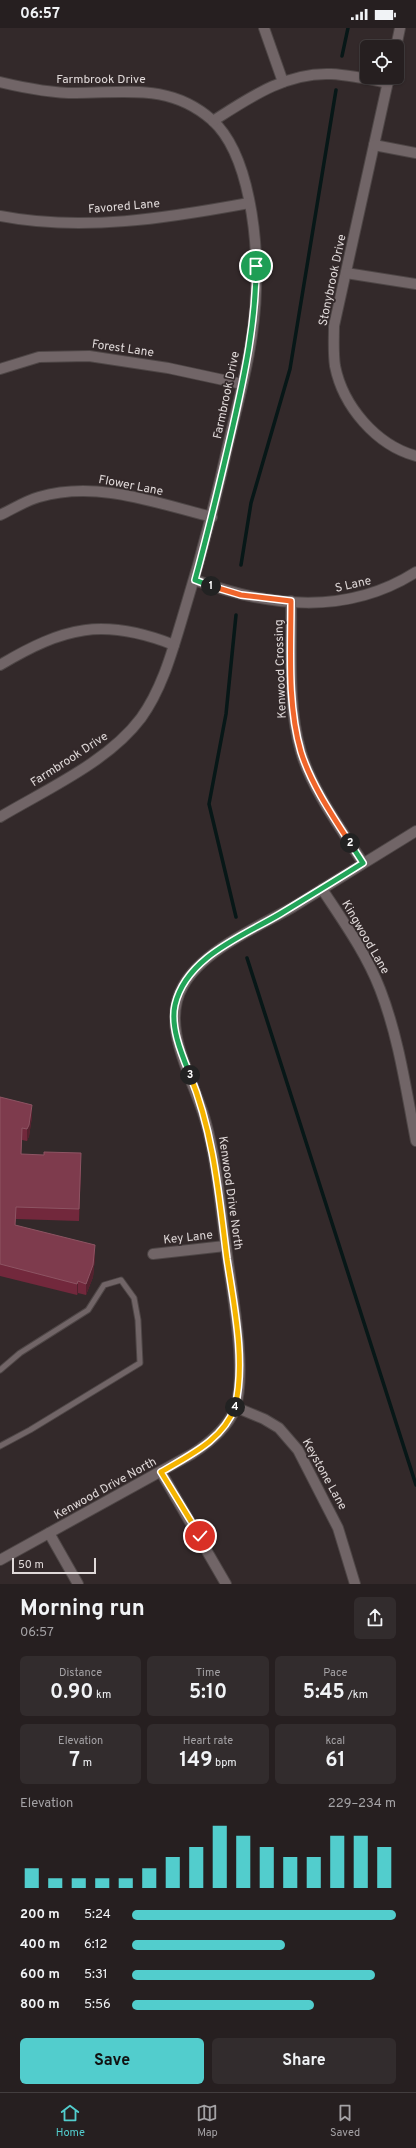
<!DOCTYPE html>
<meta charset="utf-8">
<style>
body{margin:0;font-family:Overpass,sans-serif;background:#322c2d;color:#f1f3f6;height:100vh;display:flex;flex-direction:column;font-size:15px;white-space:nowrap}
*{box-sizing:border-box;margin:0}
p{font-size:13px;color:#a4a2a5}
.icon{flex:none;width:22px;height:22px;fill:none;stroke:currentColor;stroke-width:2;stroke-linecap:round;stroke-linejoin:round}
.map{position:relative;height:1556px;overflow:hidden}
.sheet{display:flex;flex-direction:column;background:#261f20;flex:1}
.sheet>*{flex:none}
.fabs{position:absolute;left:360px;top:12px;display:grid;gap:8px}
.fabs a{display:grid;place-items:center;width:44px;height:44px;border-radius:6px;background:#261f20;box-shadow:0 1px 3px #0004,0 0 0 1px #423d3e;font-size:20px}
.scale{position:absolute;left:12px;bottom:10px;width:84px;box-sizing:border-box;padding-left:4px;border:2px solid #e0d9d9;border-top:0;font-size:11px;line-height:14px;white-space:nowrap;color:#e0d9d9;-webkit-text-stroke:3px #33292a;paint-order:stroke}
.pin{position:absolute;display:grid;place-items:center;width:34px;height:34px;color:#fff;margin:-17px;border:2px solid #fff;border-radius:50%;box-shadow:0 1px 4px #0007}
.km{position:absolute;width:20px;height:20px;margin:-10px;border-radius:50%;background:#222;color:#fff;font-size:11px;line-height:20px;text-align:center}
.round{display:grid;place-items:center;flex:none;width:42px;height:42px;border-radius:6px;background:#322c2d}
.summary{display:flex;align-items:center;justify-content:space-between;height:68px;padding:0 20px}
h1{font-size:22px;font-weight:700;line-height:30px}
.metrics{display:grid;grid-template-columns:repeat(3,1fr);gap:6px;height:68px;padding:4px 20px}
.metrics div{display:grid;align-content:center;border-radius:6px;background:#322c2d;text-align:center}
.metrics b{font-size:20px;font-weight:700}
.metrics small{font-size:11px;font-weight:400}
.metrics p{font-size:11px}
.chart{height:112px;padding:8px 20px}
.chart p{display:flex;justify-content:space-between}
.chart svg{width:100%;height:72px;margin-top:4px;stroke:#52cdcd;stroke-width:6}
.button{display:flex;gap:8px;margin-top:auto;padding:8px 20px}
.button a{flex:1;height:46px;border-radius:6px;background:#52cdcd;color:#111;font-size:16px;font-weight:700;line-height:46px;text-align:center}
.button a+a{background:#322c2d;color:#f1f3f6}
ul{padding:0 20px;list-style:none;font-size:13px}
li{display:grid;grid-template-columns:64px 48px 1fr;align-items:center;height:30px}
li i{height:10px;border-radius:5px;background:#52cdcd}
.status{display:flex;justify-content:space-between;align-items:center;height:28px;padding:0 20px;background:#261f20;direction:ltr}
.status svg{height:11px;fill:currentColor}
.dock{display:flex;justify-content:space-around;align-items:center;height:56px;border-top:1px solid #423d3e;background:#261f20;font-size:11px;color:#a4a2a5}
.dock a{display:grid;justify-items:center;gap:2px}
.dock .selected{color:#52cdcd}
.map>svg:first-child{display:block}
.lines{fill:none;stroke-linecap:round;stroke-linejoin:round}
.stream{stroke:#071717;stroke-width:3.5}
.lane-casing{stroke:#4e4646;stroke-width:7}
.street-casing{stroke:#4e4646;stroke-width:12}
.lane{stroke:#716567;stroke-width:5}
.street{stroke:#716567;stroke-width:10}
.wall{fill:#72283c}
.shaded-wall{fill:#54212e}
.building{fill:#7e3b4d;stroke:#8d5463}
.split-1-casing{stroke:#fff;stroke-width:8}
.split-2-casing{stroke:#fff;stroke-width:8}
.split-3-casing{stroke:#fff;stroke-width:8}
.split-4-casing{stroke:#fff;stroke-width:8}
.split-5-casing{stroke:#fff;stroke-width:8}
.split-1{stroke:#22a559;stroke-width:5}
.split-2{stroke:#f0652b;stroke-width:5}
.split-3{stroke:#22a559;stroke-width:5}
.split-4{stroke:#f5b400;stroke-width:5}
.split-5{stroke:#f5b400;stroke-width:5}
.labels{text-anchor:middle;stroke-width:3.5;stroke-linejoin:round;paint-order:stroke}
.street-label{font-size:12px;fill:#e0d9d9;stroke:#33292a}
</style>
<div class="status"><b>06:57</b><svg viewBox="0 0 49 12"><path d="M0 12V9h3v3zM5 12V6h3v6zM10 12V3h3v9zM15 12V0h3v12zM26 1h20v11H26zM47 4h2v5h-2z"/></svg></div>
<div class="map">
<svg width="416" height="1556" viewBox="0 0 416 1556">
<rect width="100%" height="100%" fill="#33292a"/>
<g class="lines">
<g class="stream">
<polyline points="342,28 348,0"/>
<polyline points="241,537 251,475 290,341 336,62"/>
<polyline points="236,889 209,776 226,686 236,587"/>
<polyline points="247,930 416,1457"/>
</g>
<g class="lane-casing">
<polyline id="lane" points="0,1342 20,1325 88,1282 104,1257 121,1252 134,1270 138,1292 140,1335 30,1402 0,1418"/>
</g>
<g class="street-casing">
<g id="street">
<polyline points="264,0 283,54"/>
<polyline points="396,19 400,0"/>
<path d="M389,49L334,298C334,311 333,324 335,338C343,378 376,417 416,428"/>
<path d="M0,54C25,60 50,65 76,65C126,65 170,55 212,92C250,126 258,212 256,261C255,314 240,366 228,417C215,476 200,533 182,591C172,624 162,661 141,690C108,734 47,761 0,789"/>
<path d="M213,93C249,70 286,44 331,46C350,47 369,51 388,55"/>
<polyline points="374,117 416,125"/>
<path d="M0,188C82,204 168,190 249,175"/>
<polyline points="346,245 416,256"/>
<polyline points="0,341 39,329 89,328 168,340 242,356"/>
<path d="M0,487C13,481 25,473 39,469C97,452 156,475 212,489"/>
<path d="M195,552C269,579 347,588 416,544"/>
<path d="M291,573C292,623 287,676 301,724C312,762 342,802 363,835"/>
<path d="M0,637C64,599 103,589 174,617"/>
<path d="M322,861C343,893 366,925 380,961C399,1010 406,1062 416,1113"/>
<polyline points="153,1226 225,1218"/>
<polyline points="235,1379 264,1391 279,1400 298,1422 338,1500 355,1556"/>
<polyline points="161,1444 226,1556"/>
<polyline points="49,1505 78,1556"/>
<path d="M0,1532L192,1426C209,1415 227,1401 235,1381C248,1342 231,1261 226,1219C220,1177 217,1135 206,1095C195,1053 159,1000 183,958C203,922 258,899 293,879C334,854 375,828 416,803"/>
</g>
</g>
<use href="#lane" class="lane"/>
<use href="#street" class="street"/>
</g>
<polygon class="wall" points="0,1069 32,1089 29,1108 27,1113 22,1112 21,1126 81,1137 79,1193 16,1191 15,1197 95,1229 93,1249 86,1267 78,1265 77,1267 0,1248"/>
<g class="shaded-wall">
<polygon points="32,1077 32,1089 29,1108 27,1113 27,1101"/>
<polygon points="81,1125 81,1137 79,1193 79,1181"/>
<polygon points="95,1217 95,1229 93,1249 86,1267 86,1256"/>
<polygon points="78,1253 78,1265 77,1267 77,1256"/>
</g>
<polygon class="building" points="0,1069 32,1077 29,1097 27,1101 22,1100 21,1126 44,1127 44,1124 81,1125 79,1181 16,1179 15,1197 95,1217 93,1237 86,1256 78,1253 77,1256 0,1236"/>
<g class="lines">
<g class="split-1-casing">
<path id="split-1" d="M211,558L195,552C209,501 221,450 233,398C245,345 256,293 256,238"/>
</g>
<g class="split-2-casing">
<path id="split-2" d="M211,558L241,567L291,573C291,622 287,676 301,724C311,756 332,787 350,815"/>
</g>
<g class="split-3-casing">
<path id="split-3" d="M190,1047C182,1027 170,999 175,977C186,929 243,908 280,886C308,869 336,852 363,835L350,815"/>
</g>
<g class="split-4-casing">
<path id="split-4" d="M190,1047C214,1106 219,1169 227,1231C234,1277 246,1334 235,1379"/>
</g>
<g class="split-5-casing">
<path id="split-5" d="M200,1508L161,1444C190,1427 223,1412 235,1379"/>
</g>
<use href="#split-1" class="split-1"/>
<use href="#split-2" class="split-2"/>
<use href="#split-3" class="split-3"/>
<use href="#split-4" class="split-4"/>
<use href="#split-5" class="split-5"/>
</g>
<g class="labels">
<g class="street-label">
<text x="101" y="55">Farmbrook Drive</text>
<text transform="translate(124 178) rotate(-5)" y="4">Favored Lane</text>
<text transform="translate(332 252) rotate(-78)" y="4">Stonybrook Drive</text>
<text transform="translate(123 320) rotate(8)" y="4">Forest Lane</text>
<text transform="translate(226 367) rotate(-78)" y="4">Farmbrook Drive</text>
<text transform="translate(131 457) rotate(11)" y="4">Flower Lane</text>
<text transform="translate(353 556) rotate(-13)" y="4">S Lane</text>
<text transform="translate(280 641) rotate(-92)" y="4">Kenwood Crossing</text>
<text transform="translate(69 731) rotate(-33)" y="4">Farmbrook Drive</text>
<text transform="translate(366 909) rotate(60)" y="4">Kingwood Lane</text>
<text transform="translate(231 1165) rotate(82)" y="4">Kenwood Drive North</text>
<text transform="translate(188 1209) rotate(-6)" y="4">Key Lane</text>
<text transform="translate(325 1446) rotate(61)" y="4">Keystone Lane</text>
<text transform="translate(105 1460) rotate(-29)" y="4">Kenwood Drive North</text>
</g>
</g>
</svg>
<div class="fabs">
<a><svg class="icon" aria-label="locate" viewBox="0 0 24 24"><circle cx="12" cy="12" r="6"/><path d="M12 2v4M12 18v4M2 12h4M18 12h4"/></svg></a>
</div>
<div class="scale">50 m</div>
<div class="pin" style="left:256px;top:238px;background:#1e9e55"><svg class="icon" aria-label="arrive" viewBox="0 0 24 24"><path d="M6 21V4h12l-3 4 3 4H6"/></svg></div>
<div class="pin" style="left:200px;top:1508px;background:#d93025"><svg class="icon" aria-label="check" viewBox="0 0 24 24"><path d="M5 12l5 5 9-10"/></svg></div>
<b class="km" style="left:211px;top:558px">1</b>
<b class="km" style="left:350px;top:815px">2</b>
<b class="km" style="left:190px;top:1047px">3</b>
<b class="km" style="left:235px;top:1379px">4</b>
</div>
<section class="sheet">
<div class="summary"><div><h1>Morning run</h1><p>06:57</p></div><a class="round"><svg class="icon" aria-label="share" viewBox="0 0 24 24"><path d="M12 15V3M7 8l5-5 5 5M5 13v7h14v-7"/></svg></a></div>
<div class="metrics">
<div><p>Distance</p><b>0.90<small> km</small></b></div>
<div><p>Time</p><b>5:10</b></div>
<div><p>Pace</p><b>5:45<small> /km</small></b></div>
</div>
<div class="metrics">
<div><p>Elevation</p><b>7<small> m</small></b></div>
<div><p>Heart rate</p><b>149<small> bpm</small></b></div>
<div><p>kcal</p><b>61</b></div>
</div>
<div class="chart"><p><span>Elevation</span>229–234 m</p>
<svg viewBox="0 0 160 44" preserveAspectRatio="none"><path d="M5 44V32M15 44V38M25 44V38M35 44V38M45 44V38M55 44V32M65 44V25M75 44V19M85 44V6M95 44V12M105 44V19M115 44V25M125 44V25M135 44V12M145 44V12M155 44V19"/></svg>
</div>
<ul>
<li><b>200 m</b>5:24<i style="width:100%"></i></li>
<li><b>400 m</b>6:12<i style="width:58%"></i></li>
<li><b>600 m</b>5:31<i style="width:92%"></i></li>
<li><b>800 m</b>5:56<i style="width:69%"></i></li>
</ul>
<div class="button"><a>Save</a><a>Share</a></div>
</section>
<nav class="dock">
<a class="selected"><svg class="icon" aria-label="home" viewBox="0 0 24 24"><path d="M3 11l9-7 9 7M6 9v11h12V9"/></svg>Home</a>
<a><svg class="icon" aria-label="map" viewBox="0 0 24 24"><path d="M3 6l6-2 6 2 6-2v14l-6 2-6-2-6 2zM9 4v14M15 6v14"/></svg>Map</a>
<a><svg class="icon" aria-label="saved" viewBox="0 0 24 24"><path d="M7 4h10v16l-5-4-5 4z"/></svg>Saved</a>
</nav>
